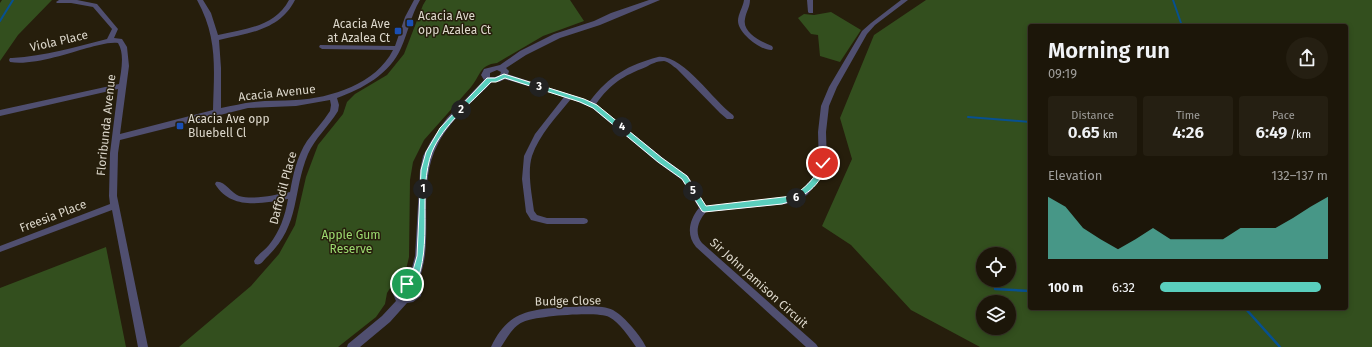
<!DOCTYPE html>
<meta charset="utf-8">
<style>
body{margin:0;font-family:"Fira Sans",sans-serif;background:#251f12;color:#f1f3f6;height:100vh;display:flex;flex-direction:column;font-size:15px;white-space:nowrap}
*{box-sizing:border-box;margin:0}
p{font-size:13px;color:#a09f9c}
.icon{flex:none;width:22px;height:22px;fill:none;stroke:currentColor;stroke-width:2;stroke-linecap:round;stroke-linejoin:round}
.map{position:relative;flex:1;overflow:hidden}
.drawer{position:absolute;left:1028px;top:24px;width:320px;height:286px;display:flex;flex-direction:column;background:#1c1609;border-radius:4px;box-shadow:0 2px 6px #0003,0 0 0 1px #3a352a}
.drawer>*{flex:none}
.tools{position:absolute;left:976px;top:247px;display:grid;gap:8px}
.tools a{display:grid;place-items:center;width:40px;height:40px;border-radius:50%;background:#1c1609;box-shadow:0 2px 6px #0003,0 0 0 1px #3a352a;font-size:20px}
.pin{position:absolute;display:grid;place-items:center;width:34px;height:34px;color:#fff;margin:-17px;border:2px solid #fff;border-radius:50%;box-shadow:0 1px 4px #0007}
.km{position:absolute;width:20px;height:20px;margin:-10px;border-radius:50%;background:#222;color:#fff;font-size:11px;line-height:20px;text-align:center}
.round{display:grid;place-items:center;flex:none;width:42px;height:42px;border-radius:21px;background:#251f12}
.overview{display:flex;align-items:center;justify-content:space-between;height:68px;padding:0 20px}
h1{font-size:22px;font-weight:600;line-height:30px}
.stats{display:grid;grid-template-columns:repeat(3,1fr);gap:6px;height:68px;padding:4px 20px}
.stats div{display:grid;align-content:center;border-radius:4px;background:#251f12;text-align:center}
.stats b{font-size:17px;font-weight:600}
.stats small{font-size:11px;font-weight:400}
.stats p{font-size:11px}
.chart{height:112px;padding:8px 20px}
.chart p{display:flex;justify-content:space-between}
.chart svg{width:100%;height:72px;margin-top:4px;fill:#5acebd;opacity:.7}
ul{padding:0 20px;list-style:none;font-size:13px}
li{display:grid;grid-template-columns:64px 48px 1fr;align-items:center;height:30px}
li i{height:10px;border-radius:5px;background:#5acebd}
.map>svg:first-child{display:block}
.green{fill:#334f1e;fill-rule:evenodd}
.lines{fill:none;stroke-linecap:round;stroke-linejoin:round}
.stream-far1{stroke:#075090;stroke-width:2}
.stream{stroke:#075090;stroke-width:2.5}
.minor{fill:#504f70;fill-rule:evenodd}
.tertiary{fill:#504f70;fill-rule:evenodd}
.route{fill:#5acebd;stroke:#fff}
.transit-dot{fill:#1a4fb4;stroke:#261e0c;stroke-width:1.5}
.labels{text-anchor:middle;stroke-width:3;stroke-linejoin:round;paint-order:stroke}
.poi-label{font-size:12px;fill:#ddd8cc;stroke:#261e0c;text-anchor:start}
.street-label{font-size:12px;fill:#ddd8cc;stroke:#261e0c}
.park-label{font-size:12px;fill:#9cdb70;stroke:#261e0c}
</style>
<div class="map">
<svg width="1372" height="347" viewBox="0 0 1372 347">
<rect width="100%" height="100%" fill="#261e0c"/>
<g class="green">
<polygon points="2,0 52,0 18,35 0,61 0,3"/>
<path d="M426,0H570L584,21L543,36L497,63C479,65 481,75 471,87L424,140L413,162L410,180L409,257L405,274L394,282L387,293L385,304L376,317L338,347H179L251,286L279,254L295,225L306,177L318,145L343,114L347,102L355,94L387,75L404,54L423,5Z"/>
<path d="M926,0H1372V347H980L911,310L851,245L822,226L852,159L840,118L874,35ZM1030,26H1346V308H1030ZM983,254H1009V280H983ZM983,302H1009V328H983Z"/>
<polygon points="831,12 861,30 840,62 820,56 818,35 811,34 798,18 804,14 814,15"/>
<polygon points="106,247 126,347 0,347 0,288"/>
</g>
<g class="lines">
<g class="stream-far1">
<polyline points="1173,0 1182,26"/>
<polyline points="0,21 13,0"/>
<polyline points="968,117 1030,122"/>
</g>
<g class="stream">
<polyline points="995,289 1030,291"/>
<polyline points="1245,308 1280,347"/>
</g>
<g class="minor">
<path d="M59,0H77L97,4L118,29L114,38L122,39L127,47L129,66L120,134L213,110C214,69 218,38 197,0H203L211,13L218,35C244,29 275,27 289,0H295C280,30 249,33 219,40L221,68V108C232,106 243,103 254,102C268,100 282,101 296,100C331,98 376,84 393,50L322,49L319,47L320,45L395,46L405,17L414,0H420C411,15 408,33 401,48C390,74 362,89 337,98L339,105L338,111C329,126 315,138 308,154C292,192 301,225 267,257C263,261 261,266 255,264L254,261C257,255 264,251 269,245C280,231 285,216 288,199C262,203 232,211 215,184L216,182C224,180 231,193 239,196C255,200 274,195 290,192C293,175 297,156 307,141C314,131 323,122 330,111L331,105L330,100L296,106L248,108L120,140L118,153L117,196L148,347H138L112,210L0,252V246L110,204L109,196L110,153L118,89L0,116V110L119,84C121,72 125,54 118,43C107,42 97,46 87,48C67,54 30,66 10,62L9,60L10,58H12C45,56 76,47 107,39L112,29L93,7L71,3H57L56,2Z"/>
<path d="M744,0H750C750,7 746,12 745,19C742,33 762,42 772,46L773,48L772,50C761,51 738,33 738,21C738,14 743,7 744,0Z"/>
<polygon points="807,0 813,0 813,13 809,13 808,12"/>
<path d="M901,0H908L875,25L867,34L837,87L829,106L826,132L827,166L825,174L807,195L786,204L706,212C698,221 694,233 702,243L816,344L818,347H806L696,247C686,235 689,220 699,208L682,180L657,162L592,108L571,99C557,116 539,135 532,156C527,172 532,195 534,211L537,215L547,218H584L587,219L588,221L587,223L584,224H547L531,220L526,212L522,179L524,156L535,134L564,97L501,78L500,76L501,74H507L590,101C609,76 628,65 658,57C683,54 713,101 733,115L734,117L733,119H727L720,113L677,69C673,66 669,62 664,61C657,61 651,64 646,67C623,76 611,83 596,104L663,158L688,176L706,206L785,198L801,191L817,173L819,166L818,132L821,106L829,87L862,31L871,23Z"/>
<path d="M564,307C578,307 601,304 613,310C620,314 627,321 632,327C637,333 642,339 646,347H636C629,337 620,323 609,317C598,311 535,316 523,322C513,326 507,338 501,347H491C508,311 529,310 564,307Z"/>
</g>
<path class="tertiary" d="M649,0H660L600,25L560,38L526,55L506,68L509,71L507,78L499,82H492C473,102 450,120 438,144C420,177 429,220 425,255C424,264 421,273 419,282L422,286L421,296L413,302L407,303L390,322L360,347H347L348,344L382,316L396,301L393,294L397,285L409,279L415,256L420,170L423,156L431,141L447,118L484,80L481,75L484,69L500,65L520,51L554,34L594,21L611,13ZM497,70L501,72L500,75L495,77H490V73ZM410,287L412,288V291L407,294H403L404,291Z"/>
</g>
<path class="route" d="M504,74L584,99L597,105L662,158L687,176L706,206L792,196C802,190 809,184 816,174C819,170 818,164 823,161L827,163C821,186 804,198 782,204L704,212L702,211L682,179L658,162L593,108L580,102L505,78L496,82H491C471,103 443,125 432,152C417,192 434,244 415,286H404V281H410L417,256L421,170L426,152L440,128L487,78H495Z"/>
<g class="transit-dot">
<rect x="406" y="19" width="8" height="8" rx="2"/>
<rect x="394" y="27" width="8" height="8" rx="2"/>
<rect x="176" y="122" width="8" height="8" rx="2"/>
</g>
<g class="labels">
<g class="poi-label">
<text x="418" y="20">Acacia Ave<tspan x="418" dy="14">opp Azalea Ct</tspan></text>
<text x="390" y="28" text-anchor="end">Acacia Ave<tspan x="390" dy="14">at Azalea Ct</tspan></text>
<text x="188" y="123">Acacia Ave opp<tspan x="188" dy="14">Bluebell Cl</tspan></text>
</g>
<g class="street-label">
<text transform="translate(59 41) rotate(-13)" y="4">Viola Place</text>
<text transform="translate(277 93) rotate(-6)" y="4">Acacia Avenue</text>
<text transform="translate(106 125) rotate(-84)" y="4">Floribunda Avenue</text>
<text transform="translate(283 188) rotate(-75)" y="4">Daffodil Place</text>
<text transform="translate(53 216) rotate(-21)" y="4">Freesia Place</text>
<text transform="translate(759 283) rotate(42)" y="4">Sir John Jamison Circuit</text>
<text transform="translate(568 301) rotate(-1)" y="4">Budge Close</text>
</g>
<g class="park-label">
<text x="351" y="239">Apple Gum<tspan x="351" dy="14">Reserve</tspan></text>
</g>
</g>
</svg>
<div class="tools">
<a><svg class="icon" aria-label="locate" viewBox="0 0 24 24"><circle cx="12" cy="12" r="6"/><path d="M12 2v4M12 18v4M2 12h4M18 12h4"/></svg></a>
<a><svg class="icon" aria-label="layers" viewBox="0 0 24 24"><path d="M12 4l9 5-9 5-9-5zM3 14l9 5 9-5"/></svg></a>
</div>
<div class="pin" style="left:407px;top:284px;background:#1e9e55"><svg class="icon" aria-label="arrive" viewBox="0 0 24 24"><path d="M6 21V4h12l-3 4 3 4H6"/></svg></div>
<div class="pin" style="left:823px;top:163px;background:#d93025"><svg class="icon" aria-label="check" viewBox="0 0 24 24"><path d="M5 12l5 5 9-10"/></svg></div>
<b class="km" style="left:423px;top:189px">1</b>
<b class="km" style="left:461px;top:110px">2</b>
<b class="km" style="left:539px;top:87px">3</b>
<b class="km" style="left:622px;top:127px">4</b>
<b class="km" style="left:693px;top:191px">5</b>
<b class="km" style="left:796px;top:198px">6</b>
<section class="drawer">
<div class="overview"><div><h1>Morning run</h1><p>09:19</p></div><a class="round"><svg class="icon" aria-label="share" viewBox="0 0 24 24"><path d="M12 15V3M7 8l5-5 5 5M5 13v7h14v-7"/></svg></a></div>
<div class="stats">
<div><p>Distance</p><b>0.65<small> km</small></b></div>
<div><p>Time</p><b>4:26</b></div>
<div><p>Pace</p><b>6:49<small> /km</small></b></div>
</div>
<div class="chart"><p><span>Elevation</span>132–137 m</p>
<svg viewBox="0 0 160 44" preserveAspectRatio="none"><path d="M0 44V6L10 12L20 25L30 32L40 38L50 32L60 25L70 32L80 32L90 32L100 32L110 25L120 25L130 25L140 19L150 12L160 6V44z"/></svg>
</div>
<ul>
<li><b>100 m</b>6:32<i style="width:96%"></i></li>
</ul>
</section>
</div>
